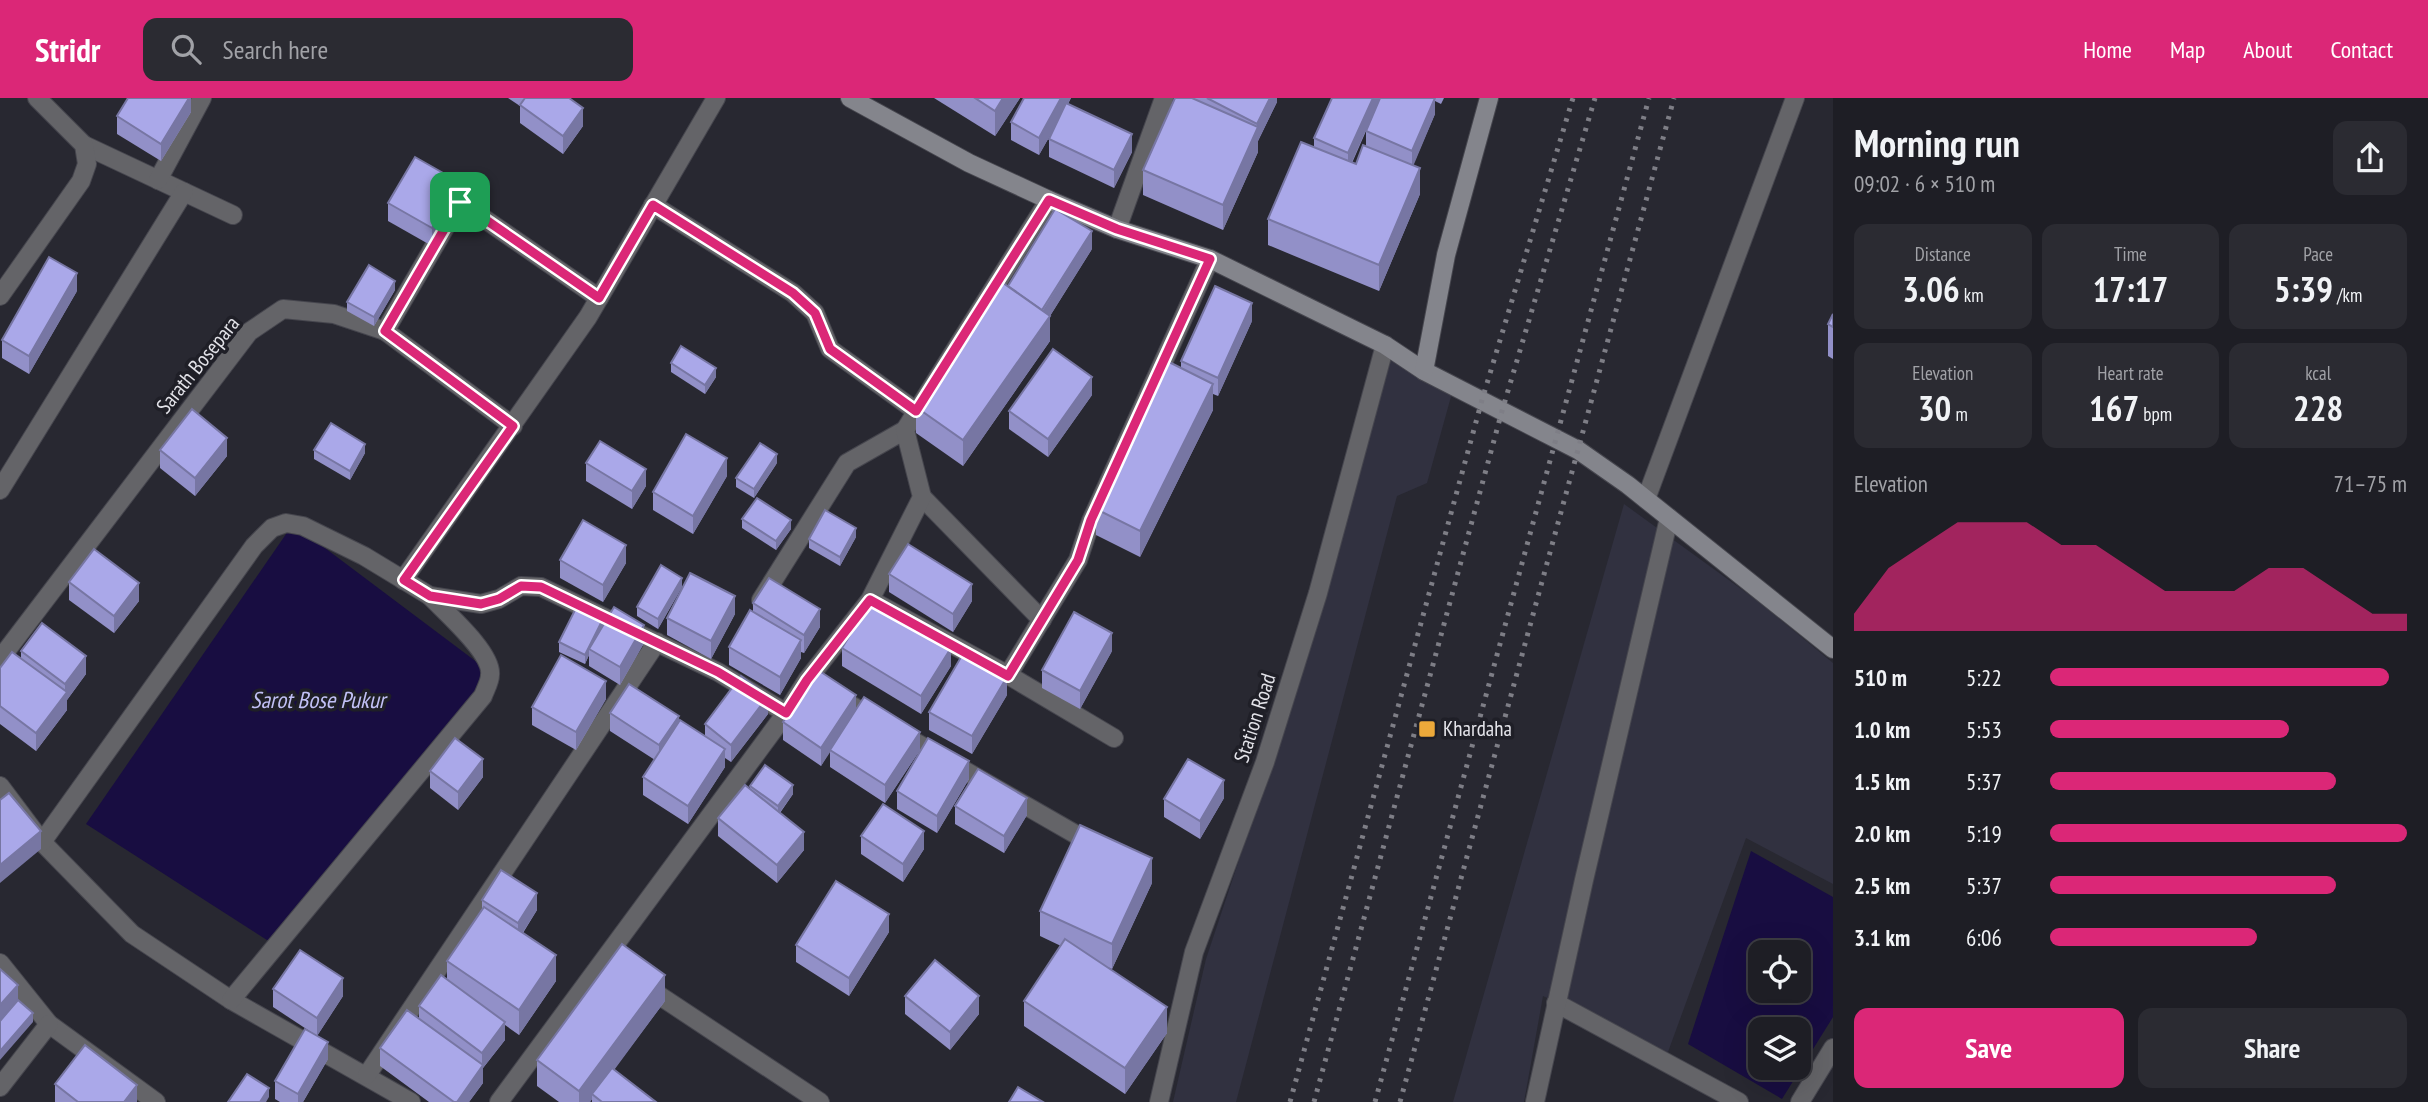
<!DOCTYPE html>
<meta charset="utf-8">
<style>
body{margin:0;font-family:"PT Sans Narrow",sans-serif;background:#2b2b32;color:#f1f3f6;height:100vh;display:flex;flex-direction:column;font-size:26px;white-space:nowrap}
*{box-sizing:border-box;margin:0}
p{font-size:23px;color:#a1a2a7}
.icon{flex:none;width:38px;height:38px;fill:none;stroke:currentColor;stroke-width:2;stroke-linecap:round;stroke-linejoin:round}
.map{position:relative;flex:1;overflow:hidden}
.side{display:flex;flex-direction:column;background:#1e1e25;width:595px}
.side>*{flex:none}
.fabs{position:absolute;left:1748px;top:842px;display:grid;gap:14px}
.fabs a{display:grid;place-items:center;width:63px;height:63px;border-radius:14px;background:#1e1e25;box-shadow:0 7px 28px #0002,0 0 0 2px #3c3c42;font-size:35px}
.pin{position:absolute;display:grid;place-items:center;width:60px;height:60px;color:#fff;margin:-30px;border-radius:14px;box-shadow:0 4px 10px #0006}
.round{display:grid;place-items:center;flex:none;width:74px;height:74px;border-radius:14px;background:#2b2b32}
.overview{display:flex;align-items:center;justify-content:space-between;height:119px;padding:0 21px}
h1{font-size:38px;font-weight:700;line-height:52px}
.metrics{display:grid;grid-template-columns:repeat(3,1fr);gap:10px;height:119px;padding:7px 21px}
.metrics div{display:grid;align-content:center;border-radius:14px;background:#2b2b32;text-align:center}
.metrics b{font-size:35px;font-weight:700}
.metrics small{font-size:19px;font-weight:400}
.metrics p{font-size:19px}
.chart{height:196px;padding:14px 21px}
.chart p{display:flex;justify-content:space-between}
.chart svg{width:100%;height:126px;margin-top:7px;fill:#db2777;opacity:.7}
.action{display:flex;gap:14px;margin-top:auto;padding:14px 21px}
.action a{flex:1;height:80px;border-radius:14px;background:#db2777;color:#fff;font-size:28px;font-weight:700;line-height:80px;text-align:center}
.action a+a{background:#2b2b32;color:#f1f3f6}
ul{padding:0 21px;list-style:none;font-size:23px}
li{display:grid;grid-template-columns:112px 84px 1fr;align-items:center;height:52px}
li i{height:18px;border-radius:9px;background:#db2777}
header{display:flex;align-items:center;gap:42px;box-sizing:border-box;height:98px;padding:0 35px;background:#db2777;color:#fff}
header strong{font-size:33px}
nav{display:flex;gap:38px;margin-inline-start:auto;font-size:24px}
.search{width:490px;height:63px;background:#2b2b32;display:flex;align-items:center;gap:18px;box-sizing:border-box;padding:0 24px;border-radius:14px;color:#a1a2a7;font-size:26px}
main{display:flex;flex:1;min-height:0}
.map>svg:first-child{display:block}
.built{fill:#313140}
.water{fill:#180d41;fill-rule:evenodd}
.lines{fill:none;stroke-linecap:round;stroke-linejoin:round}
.lane-casing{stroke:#46464e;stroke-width:20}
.street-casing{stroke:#46464e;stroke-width:20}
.secondary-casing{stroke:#46464e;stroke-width:20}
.lane{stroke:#646468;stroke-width:18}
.street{stroke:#646468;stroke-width:18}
.secondary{stroke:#84858c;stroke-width:18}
.rail{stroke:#7e7e86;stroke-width:5;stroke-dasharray:3.5 7;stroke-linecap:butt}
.wall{fill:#9290c8;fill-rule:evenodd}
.shaded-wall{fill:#7776a3}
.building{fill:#aaa8e9;stroke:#7776a3;stroke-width:2}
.route-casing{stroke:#fff;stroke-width:14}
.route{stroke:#db2777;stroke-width:9}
.poi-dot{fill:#eca93a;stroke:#1f1f27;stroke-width:2.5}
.labels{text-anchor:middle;stroke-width:7;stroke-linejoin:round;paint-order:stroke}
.street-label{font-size:21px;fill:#e3e3e9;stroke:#1f1f27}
.poi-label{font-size:21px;fill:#e3e3e9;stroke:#1f1f27;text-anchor:start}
.water-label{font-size:23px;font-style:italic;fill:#c1c0f5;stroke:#1f1f27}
</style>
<header>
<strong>Stridr</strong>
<div class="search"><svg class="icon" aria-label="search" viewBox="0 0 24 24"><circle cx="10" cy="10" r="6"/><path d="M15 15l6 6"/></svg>Search here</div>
<nav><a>Home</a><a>Map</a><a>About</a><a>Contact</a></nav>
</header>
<main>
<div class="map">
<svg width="1833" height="1004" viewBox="0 0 1833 1004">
<rect width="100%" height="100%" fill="#282831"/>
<g class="built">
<polygon points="1391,262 1452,295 1427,385 1397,398 1236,1004 1173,1004 1206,861 1303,570"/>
<polygon points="1624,406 1755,501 1833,565 1833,786 1746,740 1668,954 1543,898 1524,1004 1453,1004"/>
</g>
<g class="water">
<polygon points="293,426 490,574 281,851 86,726"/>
<path d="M1751,753L1833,799V919L1782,1001L1688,946ZM1760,854H1799V892H1760ZM1760,931H1799V970H1760Z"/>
</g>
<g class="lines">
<g class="lane-casing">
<g id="lane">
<polyline points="1556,905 1739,1004"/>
<polyline points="1535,1004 1584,782 1669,420"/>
</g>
</g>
<g class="street-casing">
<g id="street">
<polyline points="84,47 233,117"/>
<polyline points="158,82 202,0"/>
<polyline points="653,107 793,195 815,215 830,251 916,313"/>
<polyline points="1117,131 1164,0"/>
<polyline points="0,198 81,83 87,66 84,47 37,0"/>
<polyline points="385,233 513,328"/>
<polyline points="0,392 184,94"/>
<polyline points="922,399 1042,522"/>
<polyline points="1646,401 1795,0"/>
<polyline points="403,482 588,219 716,0"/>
<polyline points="761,502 847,365 905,332"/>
<polyline points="876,505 1008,577 1114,640"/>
<polyline points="0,561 249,234 283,211 334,216 385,233 460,104 599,200"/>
<polyline points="1008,577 1078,462 1091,423 1210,161"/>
<polyline points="835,598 1096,748"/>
<polyline points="0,688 42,744 132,836 231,902 411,1004"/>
<polyline points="42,744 254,448 272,430 286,425 303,428 364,458 430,498 481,506 499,501 521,488 541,489 718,574 786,615"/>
<polyline points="0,865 49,926 156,1004"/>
<polyline points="645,888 820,1004"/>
<path d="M231,902L483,598C485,592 490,584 490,577C493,555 445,514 430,498"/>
<polyline points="367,977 657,544"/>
<polyline points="0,989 49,926"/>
<polyline points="499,1004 786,615 807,582 870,502 922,399 905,332 1049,102"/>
<polyline points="1159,1004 1194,854 1265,664 1318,495 1385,247"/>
<polyline points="1800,1004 1833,950"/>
</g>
</g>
<g class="secondary-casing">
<g id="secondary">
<polyline points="850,0 969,65 1049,102 1117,131 1210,161 1385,247 1424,273 1578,352 1628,387 1833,551"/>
<polyline points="1424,273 1446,157 1489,0"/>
</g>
</g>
<use href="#lane" class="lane"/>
<use href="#street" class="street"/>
<use href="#secondary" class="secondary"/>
<g class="rail">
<polyline points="1290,1004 1482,302 1573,0"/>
<polyline points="1314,1004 1502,313 1595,0"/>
<polyline points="1375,1004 1649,0"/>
<polyline points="1400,1004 1674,0"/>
</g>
</g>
<g class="wall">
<polygon points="191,0 191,14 161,63 117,36 117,18"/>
<polygon points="508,0 569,0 583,28 563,56 520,25 520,8"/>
<polygon points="934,0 1020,0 995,38"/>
<polygon points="1024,0 1071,0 1068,6 1132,54 1114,90 1049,59 1049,41 1056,27 1039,57 1011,42 1011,24"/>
<polygon points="1175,0 1277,0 1277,4 1258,43 1258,54 1223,132 1143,97 1143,72"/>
<path d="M1332,0H1444L1441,6L1435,3V16L1413,67L1420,96L1379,193L1268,147V121L1314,49V40ZM1366,33V48L1356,66L1352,65Z"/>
<polygon points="459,102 432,148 388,123 388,105"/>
<polygon points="1092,151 1050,218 1050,243 963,368 916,335 916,309 1008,188"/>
<polygon points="395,192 374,228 347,213 347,204"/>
<polygon points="77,193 29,276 2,260 2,242"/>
<polygon points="1833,216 1833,261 1828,258 1828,226"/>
<polygon points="1252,223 1218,298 1213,296 1213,312 1140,459 1096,437 1096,411 1181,270 1181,263"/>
<polygon points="671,265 716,279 705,296 671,274"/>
<polygon points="1092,297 1048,359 1009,331 1009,313"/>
<polygon points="160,352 227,358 195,398 160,370"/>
<polygon points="314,352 365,355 350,382 314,361"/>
<polygon points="586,365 646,388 632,411 586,383"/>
<polygon points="777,365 754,400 736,389 736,380"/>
<polygon points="727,378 693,436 653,412 653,394"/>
<polygon points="742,421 791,431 776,452 742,430"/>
<polygon points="856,439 840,468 809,450 809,441"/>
<polygon points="560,462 626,465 603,504 560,480"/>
<polygon points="889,476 972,503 953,534 889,494"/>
<polygon points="69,484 139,503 114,535 69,502"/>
<polygon points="682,489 658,531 637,518 637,509"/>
<polygon points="753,505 820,529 804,555 801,554 801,560 780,597 729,567 729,549 753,514"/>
<polygon points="735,516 711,561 667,537 667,520"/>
<polygon points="606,523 644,545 620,587 589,568 589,557 585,566 559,554 559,544"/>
<polygon points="842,550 951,568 921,616 842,568"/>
<polygon points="21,553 86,576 67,602 67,612 36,653 0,626 0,570 21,560"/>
<polygon points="1112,553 1080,611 1042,590 1042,572"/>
<polygon points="1007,597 972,656 929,632 929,614"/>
<polygon points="606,601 576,652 532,627 532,609"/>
<polygon points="856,612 920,652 885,705 830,669 830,653 821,668 783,642 783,624"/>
<polygon points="610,615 679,624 705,638 705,626 768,616 731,664 725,660 725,669 688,726 643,697 643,679 655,662 610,633"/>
<polygon points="430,673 483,679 458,712 430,690"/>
<polygon points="969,681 937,735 897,711 897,693"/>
<polygon points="750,688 793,696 780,715 804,752 777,785 718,738 718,720 750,690"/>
<polygon points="1224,700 1200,741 1164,719 1164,701"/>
<polygon points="955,708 1027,717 1004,755 955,726"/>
<polygon points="861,738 924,751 903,784 861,756"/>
<polygon points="1152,785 1112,871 1105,868 1167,935 1125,996 1024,928 1024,903 1061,848 1040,838 1040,813"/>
<polygon points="482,802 537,812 523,835 556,883 519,937 505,927 505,942 483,970 483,985 469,1004 429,1004 380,968 380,950 419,920 419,908 447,882 447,863 482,811"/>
<polygon points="889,834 849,898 796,864 796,847"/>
<polygon points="273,891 343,898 317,938 273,909"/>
<polygon points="905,898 979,916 950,952 905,916"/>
<polygon points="665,903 614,971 656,1004 592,1004 592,1001 590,1004 559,1004 537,988 537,962"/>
<polygon points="328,961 303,1004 280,1004 275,1001 275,983"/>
<polygon points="55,986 137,1004 55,1004"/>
</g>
<g class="shaded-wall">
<polygon points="189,0 191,0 191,14 161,63 161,46"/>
<polygon points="1003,0 1020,0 995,38 995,13"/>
<polygon points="1061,0 1071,0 1039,57 1039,40"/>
<polygon points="1270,0 1277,0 1277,4 1258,43 1258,54 1223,132 1223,107 1257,29 1257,26"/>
<polygon points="1373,0 1380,0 1348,73 1348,55"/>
<polygon points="1435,0 1435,16 1412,71 1412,53"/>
<polygon points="583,10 583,28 563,56 563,38"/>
<polygon points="1132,36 1132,54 1114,90 1114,72"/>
<polygon points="1420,70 1420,96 1379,193 1379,167"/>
<polygon points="459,84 459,102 432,148 432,130"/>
<polygon points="1092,133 1092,151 1050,218 1050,243 963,368 963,342"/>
<polygon points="77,175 77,193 29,276 29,258"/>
<polygon points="395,183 395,192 374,228 374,219"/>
<polygon points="1252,205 1252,223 1218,298 1218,280"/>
<polygon points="716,270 716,279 705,296 705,287"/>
<polygon points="1092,279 1092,297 1048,359 1048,341"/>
<polygon points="1213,286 1213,312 1140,459 1140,433"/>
<polygon points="227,340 227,358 195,398 195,380"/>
<polygon points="365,346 365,355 350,382 350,373"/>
<polygon points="777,356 777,365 754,400 754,391"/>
<polygon points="727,360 727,378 693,436 693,418"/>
<polygon points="646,371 646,388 632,411 632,393"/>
<polygon points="791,422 791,431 776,452 776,443"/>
<polygon points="856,430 856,439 840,468 840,459"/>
<polygon points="626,447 626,465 603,504 603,487"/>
<polygon points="682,480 682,489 658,531 658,521"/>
<polygon points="139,485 139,503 114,535 114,518"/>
<polygon points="972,486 972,503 953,534 953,516"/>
<polygon points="735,498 735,516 711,561 711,543"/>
<polygon points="820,511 820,529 804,555 804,537"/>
<polygon points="606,515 606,524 589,551 589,557 585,566 585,557"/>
<polygon points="644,527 644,545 620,587 620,569"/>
<polygon points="1112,535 1112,553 1080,611 1080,593"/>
<polygon points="801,542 801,560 780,597 780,579"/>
<polygon points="951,550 951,568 921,616 921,598"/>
<polygon points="86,558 86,576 67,602 67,612 36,653 36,635 65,596 65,586"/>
<polygon points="1007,579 1007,597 972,656 972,638"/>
<polygon points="606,583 606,601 576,652 576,634"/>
<polygon points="856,597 856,615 821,668 821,650"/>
<polygon points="768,598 768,616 731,664 731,647"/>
<polygon points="679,618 679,636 659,665 659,647"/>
<polygon points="920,634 920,652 885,705 885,687"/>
<polygon points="725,651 725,669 688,726 688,708"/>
<polygon points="483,661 483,679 458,712 458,694"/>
<polygon points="969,663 969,681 937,735 937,718"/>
<polygon points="1224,682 1224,700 1200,741 1200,723"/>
<polygon points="793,687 793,696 778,717 778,708"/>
<polygon points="1027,700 1027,717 1004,755 1004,738"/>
<polygon points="41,733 41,751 0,785 0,767"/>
<polygon points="924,733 924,751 903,784 903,766"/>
<polygon points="804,734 804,752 777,785 777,767"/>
<polygon points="1152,760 1152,785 1112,871 1112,846"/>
<polygon points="537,795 537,812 518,842 518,825"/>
<polygon points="889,816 889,834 849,898 849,880"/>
<polygon points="556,857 556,883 519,937 519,912"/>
<polygon points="665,877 665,903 595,998 592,996 592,1001 590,1004 579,1004 579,993"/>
<polygon points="343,880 343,898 317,938 317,920"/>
<polygon points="18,887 18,904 0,925 0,907"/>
<polygon points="979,898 979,916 950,952 950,934"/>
<polygon points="1167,909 1167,935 1125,996 1125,970"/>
<polygon points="33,915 33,924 0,962 0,953"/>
<polygon points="505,924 505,942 483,970 483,985 469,1004 457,1004 482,969 482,955"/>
<polygon points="328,944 328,961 303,1004 298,1004 298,996"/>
<polygon points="137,987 137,1004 124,1004"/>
<polygon points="269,990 269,999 266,1004 260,1004"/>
</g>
<g class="building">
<polygon points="128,0 189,0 161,46 117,18"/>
<polygon points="525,0 569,0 583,10 563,38 520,7"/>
<polygon points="975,0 1003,0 995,13"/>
<polygon points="1024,0 1061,0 1039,40 1011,24"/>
<polygon points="1175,0 1192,0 1258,29 1223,107 1143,72"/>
<polygon points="1207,0 1270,0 1257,26"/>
<polygon points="1332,0 1373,0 1348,55 1314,40"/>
<polygon points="1380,0 1435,0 1412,53 1366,33"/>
<polygon points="1066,5 1132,36 1114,72 1049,41"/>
<polygon points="1301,44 1356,66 1363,47 1420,70 1379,167 1268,121"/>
<polygon points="415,59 459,84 432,130 388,105"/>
<polygon points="1055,111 1092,133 1042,212 1008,188"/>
<polygon points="49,159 77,175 29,258 2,242"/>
<polygon points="369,167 395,183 374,219 347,204"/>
<polygon points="1003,185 1050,218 963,342 916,309"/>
<polygon points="1215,188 1252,205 1218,280 1181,263"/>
<polygon points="1833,216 1833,229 1828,226"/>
<polygon points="681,248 716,270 705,287 671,265"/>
<polygon points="1053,251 1092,279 1048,341 1009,313"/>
<polygon points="1169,264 1213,286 1140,433 1096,411"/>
<polygon points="192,311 227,340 195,380 160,352"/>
<polygon points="331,325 365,346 350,373 314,352"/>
<polygon points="686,336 727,360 693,418 653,394"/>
<polygon points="600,343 646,371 632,393 586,365"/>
<polygon points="760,345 777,356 754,391 736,380"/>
<polygon points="757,400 791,422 776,443 742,421"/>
<polygon points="825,412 856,430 840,459 809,441"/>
<polygon points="583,422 626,447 603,487 560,462"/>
<polygon points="908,446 972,486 953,516 889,476"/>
<polygon points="94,451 139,485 114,518 69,484"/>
<polygon points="661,467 682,480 658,521 637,509"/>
<polygon points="690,475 735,498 711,543 667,520"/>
<polygon points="769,480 820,511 804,537 753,505"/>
<polygon points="872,501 951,550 921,598 842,550"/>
<polygon points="580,502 606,515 585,557 559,544"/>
<polygon points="614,509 644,527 620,569 589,551"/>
<polygon points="750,512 801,542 780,579 729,549"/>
<polygon points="1074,514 1112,535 1080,593 1042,572"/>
<polygon points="42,525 86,558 65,586 21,553"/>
<polygon points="12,554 67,594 36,635 0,608 0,570"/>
<polygon points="964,554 1007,579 972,638 929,614"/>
<polygon points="561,557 606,583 576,634 532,609"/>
<polygon points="818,572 856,597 821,650 783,624"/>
<polygon points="741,578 768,598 731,647 705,626"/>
<polygon points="629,586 679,618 659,647 610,615"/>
<polygon points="864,599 920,634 885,687 830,652"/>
<polygon points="680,622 725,651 688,708 643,679"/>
<polygon points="455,640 483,661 458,694 430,673"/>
<polygon points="928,640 969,663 937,718 897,693"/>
<polygon points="1188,661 1224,682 1200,723 1164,701"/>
<polygon points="765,667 793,687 778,708 750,688"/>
<polygon points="978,671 1027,700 1004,738 955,708"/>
<polygon points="745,687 804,734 777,767 718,720"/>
<polygon points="9,695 41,733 0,767 0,702"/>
<polygon points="883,706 924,733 903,766 861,738"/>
<polygon points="1080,727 1152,760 1112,846 1040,813"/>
<polygon points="501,772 537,795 518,825 482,802"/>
<polygon points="836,783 889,816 849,880 796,847"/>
<polygon points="484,809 556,857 519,912 447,863"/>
<polygon points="1065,841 1167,909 1125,970 1024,903"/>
<polygon points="622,846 665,877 579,993 537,962"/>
<polygon points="300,852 343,880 317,920 273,891"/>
<polygon points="935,862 979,898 950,934 905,898"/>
<polygon points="0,871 18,887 0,907"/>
<polygon points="441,877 505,924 482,955 419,908"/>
<polygon points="18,902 33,915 0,953 0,923"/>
<polygon points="407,912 483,967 457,1004 454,1004 380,950"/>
<polygon points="305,931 328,944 298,996 275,983"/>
<polygon points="85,947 137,987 124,1004 78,1004 55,986"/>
<polygon points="612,970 656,1004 602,1004 592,996"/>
<polygon points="247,976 269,990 260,1004 228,1004"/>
<polygon points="1018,989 1043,1004 1009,1004"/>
</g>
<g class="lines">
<g class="route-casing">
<polygon id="route" points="1049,102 1117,131 1210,161 1091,422 1078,462 1008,578 870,502 807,582 786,615 718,574 541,489 521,488 499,501 481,506 430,498 404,482 513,328 385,233 460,104 599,200 653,107 793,195 815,215 830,251 916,313"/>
</g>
<use href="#route" class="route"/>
</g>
<rect class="poi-dot" x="1418" y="622" width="18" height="18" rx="3.5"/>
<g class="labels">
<g class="street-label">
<text transform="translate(198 267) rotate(-51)" y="7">Sarath Bosepara</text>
<text transform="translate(1255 620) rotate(-72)" y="7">Station Road</text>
</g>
<g class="poi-label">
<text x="1443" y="638">Khardaha</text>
</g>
<g class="water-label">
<text x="318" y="610">Sarot Bose Pukur</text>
</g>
</g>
</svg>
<div class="fabs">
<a><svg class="icon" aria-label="locate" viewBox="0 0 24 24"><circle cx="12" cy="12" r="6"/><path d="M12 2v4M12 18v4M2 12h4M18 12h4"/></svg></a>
<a><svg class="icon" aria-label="layers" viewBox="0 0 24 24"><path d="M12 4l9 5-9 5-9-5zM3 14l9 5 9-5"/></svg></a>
</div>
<div class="pin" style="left:460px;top:104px;background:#1e9e55"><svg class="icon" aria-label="arrive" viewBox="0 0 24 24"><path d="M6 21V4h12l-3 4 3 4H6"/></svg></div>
</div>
<section class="side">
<div class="overview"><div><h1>Morning run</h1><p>09:02 · 6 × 510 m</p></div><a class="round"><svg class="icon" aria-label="share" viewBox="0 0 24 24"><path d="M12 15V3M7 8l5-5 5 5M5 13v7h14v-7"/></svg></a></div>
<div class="metrics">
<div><p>Distance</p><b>3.06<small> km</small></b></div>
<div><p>Time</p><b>17:17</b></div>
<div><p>Pace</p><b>5:39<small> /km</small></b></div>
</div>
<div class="metrics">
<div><p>Elevation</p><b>30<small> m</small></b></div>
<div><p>Heart rate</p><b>167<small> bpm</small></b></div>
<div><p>kcal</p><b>228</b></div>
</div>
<div class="chart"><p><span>Elevation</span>71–75 m</p>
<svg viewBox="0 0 160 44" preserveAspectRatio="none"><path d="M0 44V38L10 22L20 14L30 6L40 6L50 6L60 14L70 14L80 22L90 30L100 30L110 30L120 22L130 22L140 30L150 38L160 38V44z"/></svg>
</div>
<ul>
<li><b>510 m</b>5:22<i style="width:95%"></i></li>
<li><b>1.0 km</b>5:53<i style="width:67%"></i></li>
<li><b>1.5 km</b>5:37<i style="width:80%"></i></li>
<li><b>2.0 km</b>5:19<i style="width:100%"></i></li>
<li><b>2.5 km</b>5:37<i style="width:80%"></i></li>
<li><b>3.1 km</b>6:06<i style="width:58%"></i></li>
</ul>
<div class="action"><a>Save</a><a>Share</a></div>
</section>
</main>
